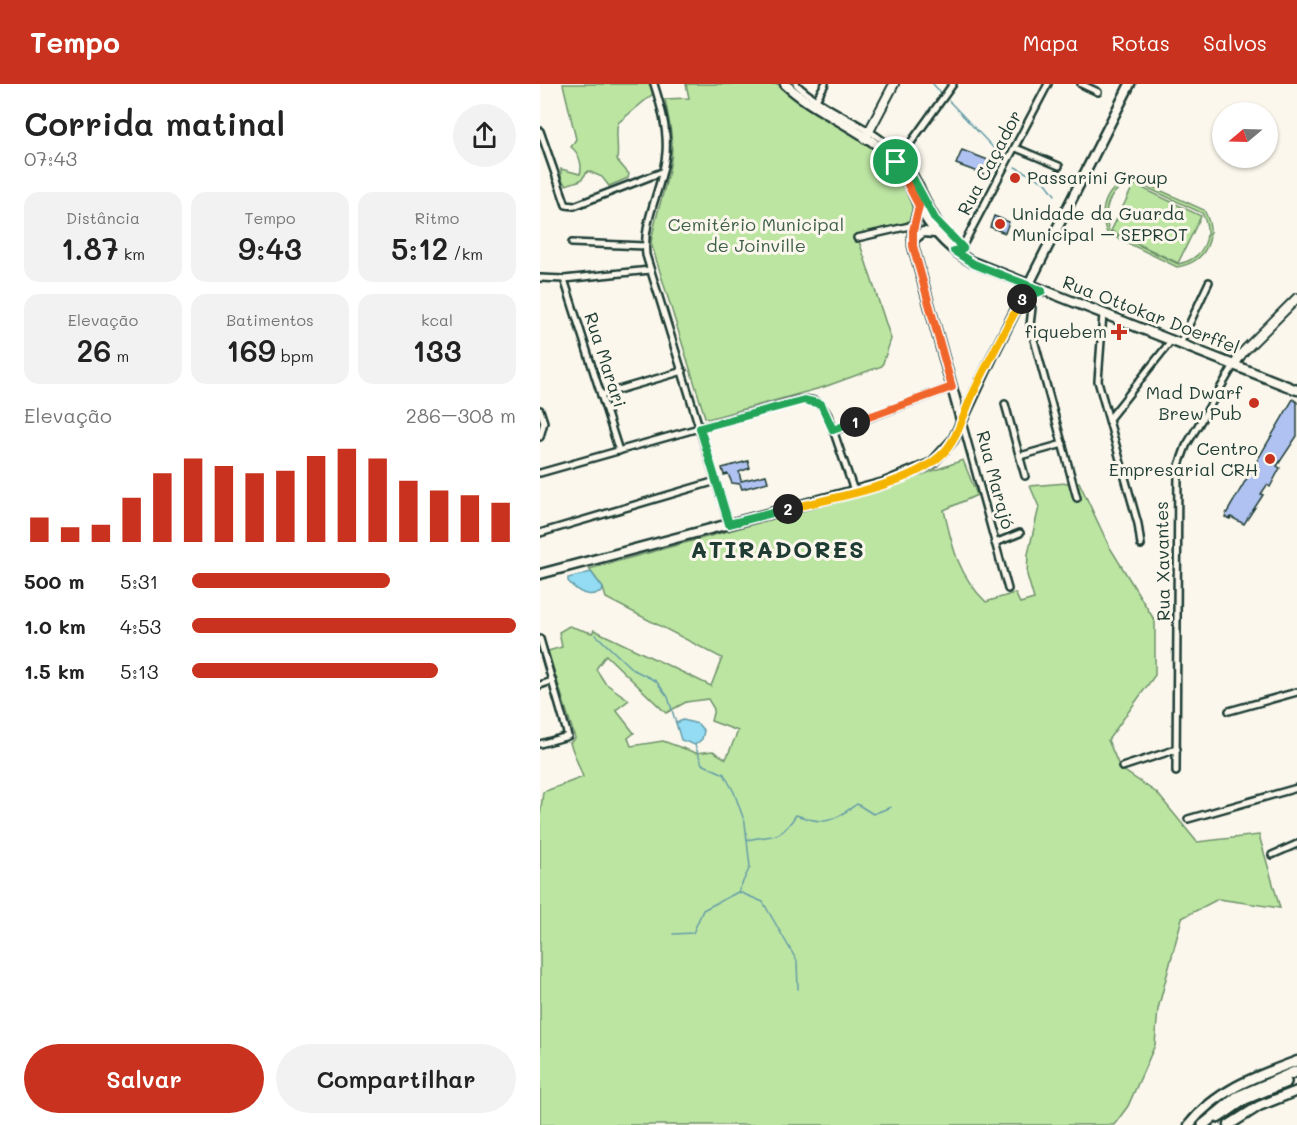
<!DOCTYPE html>
<html lang="pt">
<meta charset="utf-8">
<style>
body{margin:0;font-family:Mali,sans-serif;background:#f2f2f2;color:#222;height:100vh;display:flex;flex-direction:column;font-size:22px;white-space:nowrap}
*{box-sizing:border-box;margin:0}
p{font-size:20px;color:#767676}
.icon{flex:none;width:33px;height:33px;fill:none;stroke:currentColor;stroke-width:2;stroke-linecap:round;stroke-linejoin:round}
.map{position:relative;flex:1;overflow:hidden}
.details{display:flex;flex-direction:column;background:#fff;width:540px}
.details>*{flex:none}
.needle{width:39px;rotate:251deg}
.controls{position:absolute;left:672px;top:18px;display:grid;gap:12px}
.controls a{display:grid;place-items:center;width:66px;height:66px;border-radius:50%;background:#fff;box-shadow:0 2px 4px #0004;font-size:30px}
.pin{position:absolute;display:grid;place-items:center;width:51px;height:51px;color:#fff;margin:-26px;border:3px solid #fff;border-radius:50%;box-shadow:0 2px 6px #0007}
.km{position:absolute;width:30px;height:30px;margin:-15px;border-radius:50%;background:#222;color:#fff;font-size:16px;line-height:30px;text-align:center}
.round{display:grid;place-items:center;flex:none;width:63px;height:63px;border-radius:32px;background:#f2f2f2}
.head{display:flex;align-items:center;justify-content:space-between;height:102px;padding:0 24px}
h1{font-size:33px;font-weight:600;line-height:45px}
.stats{display:grid;grid-template-columns:repeat(3,1fr);gap:9px;height:102px;padding:6px 24px}
.stats div{display:grid;align-content:center;border-radius:15px;background:#f2f2f2;text-align:center}
.stats b{font-size:30px;font-weight:600}
.stats small{font-size:16px;font-weight:400}
.stats p{font-size:16px}
.chart{height:168px;padding:12px 24px}
.chart p{display:flex;justify-content:space-between}
.chart svg{width:100%;height:108px;margin-top:6px;stroke:#c8321e;stroke-width:6}
.cta{display:flex;gap:12px;margin-top:auto;padding:12px 24px}
.cta a{flex:1;height:69px;border-radius:36px;background:#c8321e;color:#fff;font-size:24px;font-weight:600;line-height:69px;text-align:center}
.cta a+a{background:#f2f2f2;color:#222}
ul{padding:0 24px;list-style:none;font-size:20px}
li{display:grid;grid-template-columns:96px 72px 1fr;align-items:center;height:45px}
li i{height:15px;border-radius:8px;background:#c8321e}
header{display:flex;align-items:center;gap:36px;box-sizing:border-box;height:84px;padding:0 30px;background:#c8321e;color:#fff}
header strong{font-size:28px}
nav{display:flex;gap:33px;margin-inline-start:auto;font-size:21px}
main{display:flex;flex:1;min-height:0}
.map>svg:first-child{display:block}
.green{fill:#bce5a2;stroke:#6e916b;stroke-width:1.5;fill-rule:evenodd}
.water{fill:#93dcf4;stroke:#659ca7;stroke-width:1.5}
.lines{fill:none;stroke-linecap:round;stroke-linejoin:round}
.stream{stroke:#659ca7;stroke-width:1.5}
.building{fill:#afc2f1;stroke:#1f3d34;stroke-width:1.5}
.street-casing{stroke:#1f3d34;stroke-width:10}
.secondary-casing{stroke:#1f3d34;stroke-width:12}
.primary-casing{stroke:#1f3d34;stroke-width:13}
.highway-casing{stroke:#1f3d34;stroke-width:14}
.street{stroke:#fbf7ec;stroke-width:5}
.secondary{stroke:#fbf7ec;stroke-width:8}
.primary{stroke:#fbf7ec;stroke-width:8}
.highway{stroke:#fbf7ec;stroke-width:9}
.split-1-casing{stroke:#fff;stroke-width:12}
.split-2-casing{stroke:#fff;stroke-width:12}
.split-3-casing{stroke:#fff;stroke-width:12}
.split-4-casing{stroke:#fff;stroke-width:12}
.split-1{stroke:#f0652b;stroke-width:8}
.split-2{stroke:#22a559;stroke-width:8}
.split-3{stroke:#f5b400;stroke-width:8}
.split-4{stroke:#22a559;stroke-width:8}
.poi-dot{fill:#c8321e;stroke:#fbf7ec;stroke-width:2}
.labels{text-anchor:middle;stroke-width:6;stroke-linejoin:round;paint-order:stroke}
.street-label{font-size:18px;fill:#1f3d34;stroke:#fbf7ec}
.poi-label{font-size:18px;fill:#1f3d34;stroke:#fbf7ec;text-anchor:end}
.park-label{font-size:18px;fill:#3e5f4a;stroke:#fbf7ec}
.district-label{font-size:24px;font-weight:bold;letter-spacing:1.5px;fill:#1f3d34;stroke:#fbf7ec}
</style>
<header>
<strong>Tempo</strong>
<nav><a>Mapa</a><a>Rotas</a><a>Salvos</a></nav>
</header>
<main>
<section class="details">
<div class="head"><div><h1>Corrida matinal</h1><p>07:43</p></div><a class="round"><svg class="icon" aria-label="share" viewBox="0 0 24 24"><path d="M12 15V3M7 8l5-5 5 5M5 13v7h14v-7"/></svg></a></div>
<div class="stats">
<div><p>Distância</p><b>1.87<small> km</small></b></div>
<div><p>Tempo</p><b>9:43</b></div>
<div><p>Ritmo</p><b>5:12<small> /km</small></b></div>
</div>
<div class="stats">
<div><p>Elevação</p><b>26<small> m</small></b></div>
<div><p>Batimentos</p><b>169<small> bpm</small></b></div>
<div><p>kcal</p><b>133</b></div>
</div>
<div class="chart"><p><span>Elevação</span>286–308 m</p>
<svg viewBox="0 0 160 44" preserveAspectRatio="none"><path d="M5 44V34M15 44V38M25 44V37M35 44V26M45 44V16M55 44V10M65 44V13M75 44V16M85 44V15M95 44V9M105 44V6M115 44V10M125 44V19M135 44V23M145 44V25M155 44V28"/></svg>
</div>
<ul>
<li><b>500 m</b>5:31<i style="width:61%"></i></li>
<li><b>1.0 km</b>4:53<i style="width:100%"></i></li>
<li><b>1.5 km</b>5:13<i style="width:76%"></i></li>
</ul>
<div class="cta"><a>Salvar</a><a>Compartilhar</a></div>
</section>
<div class="map">
<svg width="757" height="1041" viewBox="0 0 757 1041">
<rect width="100%" height="100%" fill="#fbf7ec"/>
<filter id="ink" filterUnits="userSpaceOnUse"><feTurbulence type="fractalNoise" baseFrequency=".0167" numOctaves="2"/><feDisplacementMap in="SourceGraphic" scale="12" xChannelSelector="R" yChannelSelector="G"/><feConvolveMatrix kernelMatrix="1 2 1 2 8 2 1 2 1" color-interpolation-filters="sRGB"/></filter>
<g filter="url(#ink)">
<g class="green">
<path d="M23,0H111L114,9L78,39C75,48 79,64 77,76L89,90L88,94L69,102L62,93L48,87L41,96L26,101L21,95V85L40,90C43,81 39,69 31,63L36,55Z"/>
<path d="M146,0H241C290,44 356,56 373,126V132L365,140V144L318,154L351,255L342,282L284,303L168,335L165,333L111,159C115,132 125,107 130,81C135,60 129,36 125,15L149,14Z"/>
<path d="M593,94L664,126C678,152 667,178 637,183L567,149C557,124 567,102 593,94ZM593,97L662,129C674,152 664,175 638,180L569,147C561,125 570,104 593,97Z"/>
<polygon points="594,100 661,132 638,179 571,147"/>
<path d="M423,376L437,411L404,426C412,462 418,491 446,518L475,509L480,519L494,515L487,491L488,470L499,423L490,402L539,398L569,462L615,537V591L568,656L580,684L617,709L657,758L719,751L740,824L678,815L642,834L618,925L615,961L588,1022L574,1041H0V732L3,708L43,693L30,659L35,654L8,567L22,563L19,548L29,542L52,549L54,546L171,602L182,574L66,514L63,504L49,485L340,406ZM66,571L126,629L146,618L168,615L174,625L171,637L198,647L186,675L173,667L156,669L123,657L91,662L88,654L94,649L76,626L89,616L65,599L56,585Z"/>
</g>
<g class="water">
<path d="M51,488L63,504L62,508C48,514 38,509 28,497V494Z"/>
<polygon points="143,636 158,640 164,647 162,655 155,661 141,656 136,639"/>
</g>
<g class="lines">
<g class="stream">
<polyline points="393,0 402,10"/>
<polyline points="409,17 464,75"/>
<polyline points="475,83 506,99 515,111"/>
<polyline points="55,550 92,585 116,597 128,613 136,639"/>
<path d="M207,756C235,750 238,758 256,731C287,742 291,738 317,720L333,730L351,723"/>
<polyline points="199,808 223,818 257,877 258,905"/>
<polyline points="133,850 153,849 163,826 198,808 210,783 205,739 194,708 184,690 162,680 155,661"/>
</g>
</g>
<g class="building">
<polygon points="422,66 448,76 443,90 416,80"/>
<polygon points="454,132 469,138 465,149 450,143"/>
<polygon points="753,315 757,318 757,352 737,382 740,384 730,403 727,401 721,410 723,411 704,440 691,433 690,435 685,433 686,430"/>
<polygon points="208,377 210,384 199,388 201,397 226,391 228,398 202,405 200,400 192,399 188,390 184,391 182,384"/>
</g>
<g class="lines">
<g class="street-casing">
<g id="street">
<path d="M114,0C121,22 128,46 126,69C123,104 102,135 106,171L189,440"/>
<path d="M256,0C285,28 326,39 355,67C385,94 386,138 423,164"/>
<polyline points="541,0 558,8"/>
<polyline points="276,16 285,0"/>
<polyline points="0,47 26,121 34,122 122,88"/>
<polyline points="476,64 519,82"/>
<polyline points="359,75 413,0"/>
<polyline points="317,154 374,141"/>
<polyline points="32,159 105,162"/>
<polyline points="421,165 508,0"/>
<polyline points="0,194 24,195 110,186"/>
<polyline points="24,195 79,367"/>
<polyline points="482,214 492,224 490,241 537,414"/>
<polyline points="563,230 558,297 598,440 601,461"/>
<polyline points="640,260 669,198"/>
<polyline points="61,311 143,287"/>
<polyline points="465,320 485,392"/>
<polyline points="0,326 4,338 0,353"/>
<polyline points="569,335 631,257"/>
<polyline points="422,338 468,505"/>
<polyline points="293,347 412,303"/>
<polyline points="480,372 523,360"/>
<path d="M0,389L258,316C273,314 281,318 288,331L314,407"/>
<polyline points="0,449 176,397"/>
<polyline points="455,459 480,449"/>
<polyline points="0,555 28,652 0,660"/>
<polyline points="0,601 12,597"/>
<polyline points="689,627 757,608"/>
<polyline points="582,683 637,665"/>
<polyline points="636,688 638,384 646,362 694,281"/>
<polyline points="648,735 757,704"/>
<polyline points="732,771 757,760"/>
</g>
</g>
<g class="secondary-casing">
<g id="secondary">
<polyline points="325,55 354,0"/>
<polyline points="694,281 703,268 757,214"/>
</g>
</g>
<g class="primary-casing">
<g id="primary">
<path d="M245,0C276,29 320,43 351,73C364,86 370,104 378,120C390,145 406,163 430,177L757,306"/>
<polyline points="379,122 373,146 373,162 421,336"/>
<polyline points="373,156 383,148 395,149"/>
<polyline points="0,490 344,399 392,379 413,356 453,271 590,0"/>
<path d="M649,1041C676,1006 717,992 757,977"/>
<polyline points="689,1041 719,1022 757,1007"/>
</g>
</g>
<g class="highway-casing">
<g id="highway">
<polyline points="679,1033 705,1015 746,998"/>
<polyline points="663,1041 697,1013 757,987"/>
</g>
</g>
<use href="#street" class="street"/>
<use href="#secondary" class="secondary"/>
<use href="#primary" class="primary"/>
<use href="#highway" class="highway"/>
</g>
</g>
<g class="lines" filter="url(#ink)">
<g class="split-1-casing">
<polyline id="split-1" points="315,338 412,303 373,162 373,147 379,122 356,78"/>
</g>
<g class="split-2-casing">
<polyline id="split-2" points="248,425 189,440 160,344 264,316 281,320 293,346 315,338"/>
</g>
<g class="split-3-casing">
<path id="split-3" d="M248,425C290,414 366,402 399,373C417,358 422,334 431,314C447,280 464,248 482,215"/>
</g>
<g class="split-4-casing">
<polyline id="split-4" points="356,78 361,72 395,135 423,164 414,167 434,180 502,207 482,215"/>
</g>
<use href="#split-1" class="split-1"/>
<use href="#split-2" class="split-2"/>
<use href="#split-3" class="split-3"/>
<use href="#split-4" class="split-4"/>
</g>
<g class="poi-dot">
<circle cx="475" cy="94" r="6"/>
<circle cx="460" cy="140" r="6"/>
<path d="M576 239h6v6h6v6h-6v6h-6v-6h-6v-6h6z"/>
<circle cx="714" cy="319" r="6"/>
<circle cx="730" cy="375" r="6"/>
</g>
<g class="labels">
<g class="street-label">
<text transform="translate(450 79) rotate(-62)" y="6">Rua Caçador</text>
<text transform="translate(611 231) rotate(21)" y="6">Rua Ottokar Doerffel</text>
<text transform="translate(65 276) rotate(72)" y="6">Rua Marari</text>
<text transform="translate(455 396) rotate(75)" y="6">Rua Marajó</text>
<text transform="translate(623 477) rotate(-91)" y="6">Rua Xavantes</text>
</g>
<g class="poi-label">
<text x="487" y="100" text-anchor="start">Passarini Group</text>
<text x="472" y="136" text-anchor="start">Unidade da Guarda<tspan x="472" dy="21">Municipal – SEPROT</tspan></text>
<text x="567" y="254">fiquebem</text>
<text x="702" y="315">Mad Dwarf<tspan x="702" dy="21">Brew Pub</tspan></text>
<text x="718" y="371">Centro<tspan x="718" dy="21">Empresarial CRH</tspan></text>
</g>
<g class="park-label">
<text x="216" y="147">Cemitério Municipal<tspan x="216" dy="21">de Joinville</tspan></text>
</g>
<g class="district-label">
<text x="238" y="474">ATIRADORES</text>
</g>
</g>
</svg>
<div class="controls">
<a><svg class="needle" viewBox="-14 -14 28 28"><path d="M0-13l5 13h-10z" fill="#e53935"/><path d="M0 13l5-13h-10z" fill="#767676"/></svg></a>
</div>
<div class="pin" style="left:356px;top:78px;background:#1e9e55"><svg class="icon" aria-label="arrive" viewBox="0 0 24 24"><path d="M6 21V4h12l-3 4 3 4H6"/></svg></div>
<b class="km" style="left:315px;top:338px">1</b>
<b class="km" style="left:248px;top:425px">2</b>
<b class="km" style="left:482px;top:215px">3</b>
</div>
</main>
